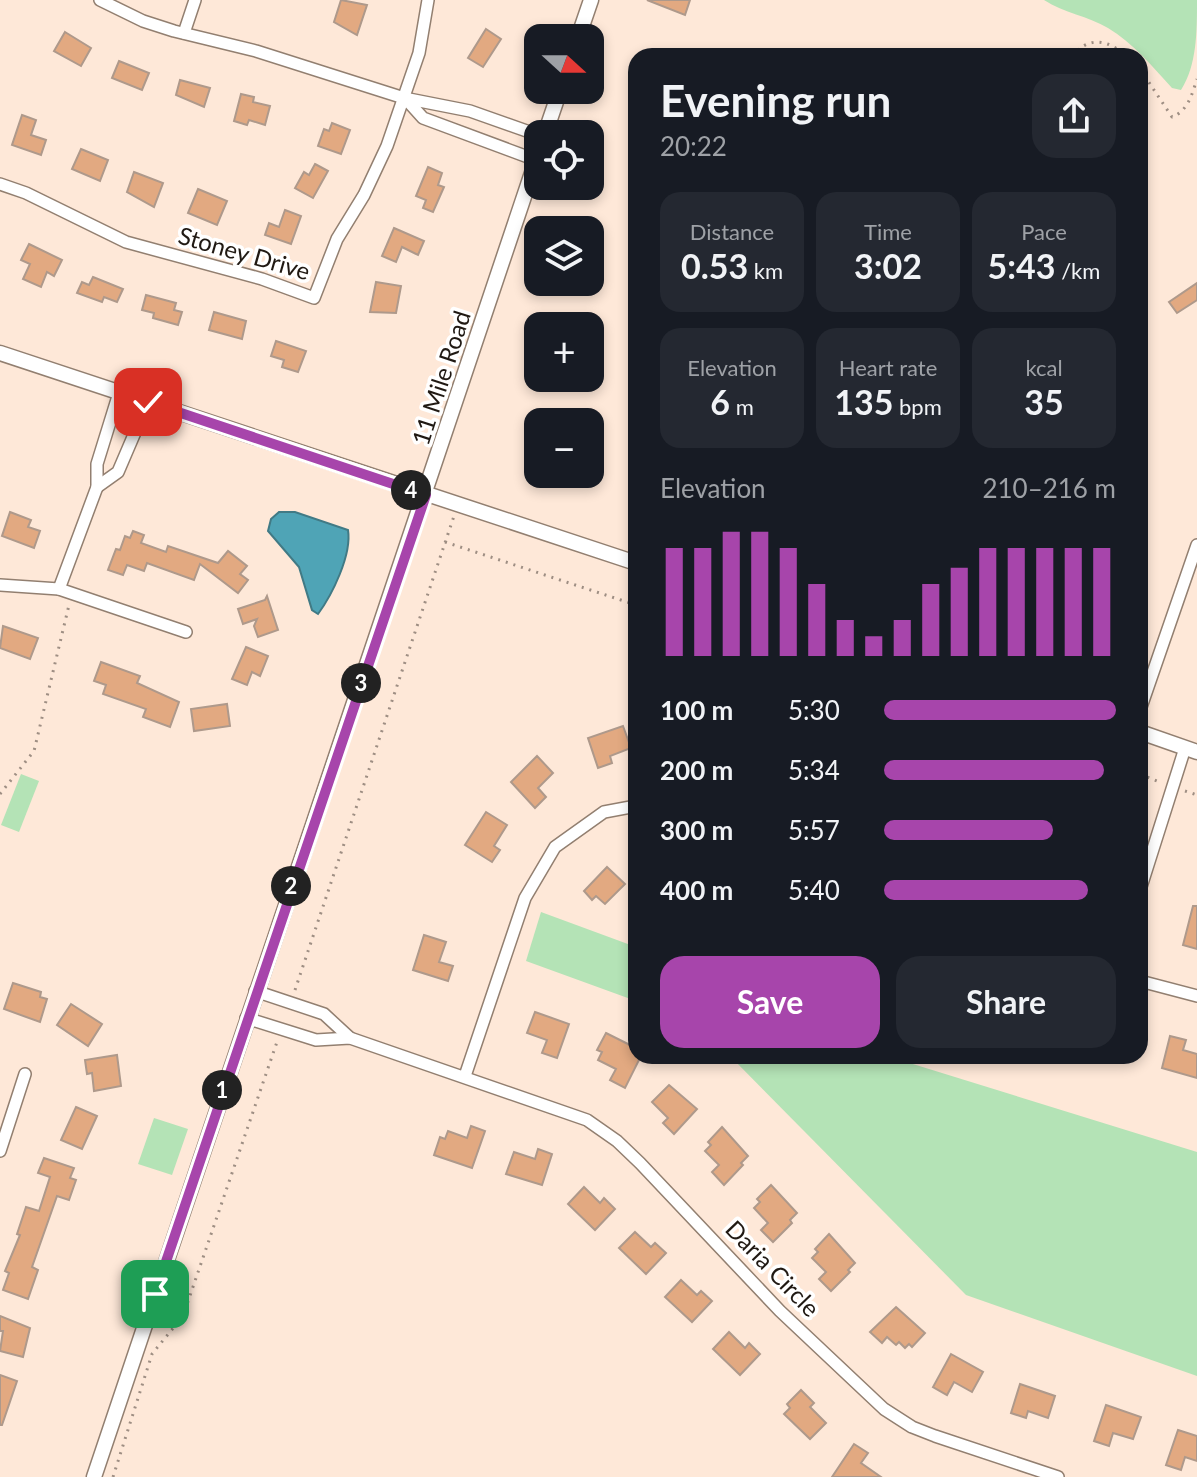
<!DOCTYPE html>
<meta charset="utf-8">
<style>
body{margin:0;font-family:Lato,sans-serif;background:#242831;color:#f1f3f6;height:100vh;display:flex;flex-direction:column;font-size:30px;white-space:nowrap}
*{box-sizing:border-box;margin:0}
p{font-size:26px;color:#9ea1a6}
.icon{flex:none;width:44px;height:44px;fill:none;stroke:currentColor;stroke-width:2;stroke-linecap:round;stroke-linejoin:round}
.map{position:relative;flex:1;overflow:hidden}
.drawer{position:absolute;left:628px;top:48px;width:520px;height:1016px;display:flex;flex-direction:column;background:#171b24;border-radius:24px;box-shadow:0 4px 12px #0003}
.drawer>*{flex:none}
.needle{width:52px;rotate:111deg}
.controls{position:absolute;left:524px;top:24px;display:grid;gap:16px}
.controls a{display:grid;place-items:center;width:80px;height:80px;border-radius:16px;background:#171b24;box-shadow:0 4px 12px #0003;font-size:40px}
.pin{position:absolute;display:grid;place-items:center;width:68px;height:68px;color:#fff;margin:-34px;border-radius:16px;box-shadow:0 4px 12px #0006}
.km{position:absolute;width:40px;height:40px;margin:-20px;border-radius:50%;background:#222;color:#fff;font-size:22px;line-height:40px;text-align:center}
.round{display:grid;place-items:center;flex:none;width:84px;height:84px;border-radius:24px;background:#242831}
.headline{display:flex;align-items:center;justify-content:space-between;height:136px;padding:0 32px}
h1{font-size:44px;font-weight:700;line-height:60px}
.stats{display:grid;grid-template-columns:repeat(3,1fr);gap:12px;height:136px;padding:8px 32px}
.stats div{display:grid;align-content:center;border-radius:20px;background:#242831;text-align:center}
.stats b{font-size:34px;font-weight:700}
.stats small{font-size:22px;font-weight:400}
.stats p{font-size:22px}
.chart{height:224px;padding:16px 32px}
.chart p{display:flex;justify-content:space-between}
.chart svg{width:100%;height:144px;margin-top:8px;stroke:#a745ab;stroke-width:6}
.button{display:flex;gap:16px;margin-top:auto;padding:16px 32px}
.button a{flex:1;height:92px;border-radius:24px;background:#a745ab;color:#fff;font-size:32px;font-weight:700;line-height:92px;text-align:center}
.button a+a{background:#242831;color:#f1f3f6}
ul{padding:0 32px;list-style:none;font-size:26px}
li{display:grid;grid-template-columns:128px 96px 1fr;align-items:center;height:60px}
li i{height:20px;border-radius:10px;background:#a745ab}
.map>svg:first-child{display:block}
.green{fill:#b4e3b6}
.water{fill:#4fa4b6;stroke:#417a85;stroke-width:2}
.building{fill:#e2a981;stroke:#ae998b;stroke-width:2}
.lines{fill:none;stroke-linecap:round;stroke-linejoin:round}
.minor-casing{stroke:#927f70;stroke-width:14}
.tertiary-casing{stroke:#927f70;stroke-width:17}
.path{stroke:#9e8e83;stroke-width:3;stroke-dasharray:2 6;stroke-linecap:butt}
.minor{stroke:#fff;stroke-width:11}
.tertiary{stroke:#fff;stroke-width:14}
.route-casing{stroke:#fff;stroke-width:16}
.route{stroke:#a745ab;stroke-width:10}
.labels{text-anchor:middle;stroke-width:7;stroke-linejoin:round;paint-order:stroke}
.street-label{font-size:24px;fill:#201913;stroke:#fff}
</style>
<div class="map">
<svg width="1197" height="1477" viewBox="0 0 1197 1477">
<rect width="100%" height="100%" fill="#fee8d8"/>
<g class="green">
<path d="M1044,0H1197C1197,32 1197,65 1181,90L1172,88C1153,67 1133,43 1108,28C1088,16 1064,13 1044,0Z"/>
<polygon points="21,774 39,781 19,832 1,825"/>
<polygon points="541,912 636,947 636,1001 526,961"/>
<polygon points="730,1056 887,1056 1197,1152 1197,1376 966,1295"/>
<polygon points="154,1118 188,1129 172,1175 138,1164"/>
</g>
<path class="water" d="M279,512H295L348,530C352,555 332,595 318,614L312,610L299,567L268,531L271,519Z"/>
<g class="building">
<polygon points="341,0 367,5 357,35 334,22"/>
<polygon points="647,0 690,0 685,15"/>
<polygon points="486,29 501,39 483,67 468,58"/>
<polygon points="65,32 91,48 81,66 54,51"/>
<polygon points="119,61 149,73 142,90 112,78"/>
<polygon points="180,80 210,88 204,107 176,95"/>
<polygon points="241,94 254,97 253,102 270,106 265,125 249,120 247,125 234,121"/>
<polygon points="22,115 36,120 31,135 46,140 41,155 12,145"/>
<polygon points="332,123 350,130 341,154 318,146 324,129 329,131"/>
<polygon points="81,149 108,160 100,181 72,169"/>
<polygon points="315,164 328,171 313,198 295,188 304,172 309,175"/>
<polygon points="428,167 442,173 438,185 444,187 433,212 423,208 426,200 416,196"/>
<polygon points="134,172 163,183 154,207 127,192"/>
<polygon points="198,189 227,201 217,225 188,213"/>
<polygon points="285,210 301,216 291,244 265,235 269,223 279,227"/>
<polygon points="394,228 424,241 418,255 402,247 396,262 382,256"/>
<polygon points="29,244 62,260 54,276 47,272 41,287 23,279 30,264 21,260"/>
<polygon points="93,277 123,289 117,302 104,297 102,302 77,293 82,282 89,285"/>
<polygon points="376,282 401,286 396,313 370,312"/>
<polygon points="1197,283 1197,300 1177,313 1169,302"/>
<polygon points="146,295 176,303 174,310 182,312 178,325 153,318 154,313 142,310"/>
<polygon points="214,312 246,321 242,339 209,330"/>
<polygon points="276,341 306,351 298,372 282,367 284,360 271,356"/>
<polygon points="10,512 31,520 28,527 40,531 34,548 2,536"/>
<polygon points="133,531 144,535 141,543 166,552 168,546 218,563 228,551 247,566 240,574 248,580 238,593 200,564 194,580 147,563 144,571 127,565 123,575 108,570 116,549 120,550 125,536 130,538"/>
<polygon points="267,596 278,630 258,637 254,626 257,619 243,624 238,609 265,600"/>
<polygon points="3,626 38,638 30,659 0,648"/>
<polygon points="246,647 268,656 260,676 252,672 247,685 232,679"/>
<polygon points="101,662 140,676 137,683 179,702 170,727 143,717 146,709 103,694 106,685 94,681"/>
<polygon points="227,704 230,726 194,731 191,709"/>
<polygon points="623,726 631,748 610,756 612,763 598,768 588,738"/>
<polygon points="537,756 553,773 538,788 546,797 535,808 511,782"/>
<polygon points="486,812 507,825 494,846 500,850 492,862 465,845"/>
<polygon points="607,867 625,884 605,904 596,896 592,900 584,891"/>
<polygon points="1193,906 1197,906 1197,949 1183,945"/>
<polygon points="424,935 446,942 439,962 453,966 448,981 413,970"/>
<polygon points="13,983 41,992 40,997 47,999 40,1022 4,1009"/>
<polygon points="71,1004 102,1024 88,1046 57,1025"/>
<polygon points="535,1012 569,1024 557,1058 542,1053 547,1040 527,1033"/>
<polygon points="606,1033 636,1048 639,1060 625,1088 610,1080 616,1069 598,1060 602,1052 597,1050"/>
<polygon points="1170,1036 1186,1040 1183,1050 1197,1054 1197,1078 1162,1068"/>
<polygon points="117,1055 121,1086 94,1091 92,1073 87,1074 85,1060"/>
<polygon points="669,1085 697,1109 674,1134 663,1123 668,1118 652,1102"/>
<polygon points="76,1107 97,1116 82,1149 61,1140"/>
<polygon points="471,1126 485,1131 472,1168 434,1155 440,1137 445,1139 448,1131 467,1138"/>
<polygon points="722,1127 748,1156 741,1163 743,1165 724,1185 712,1172 719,1165 705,1151 711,1145 708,1142"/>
<polygon points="538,1149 552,1154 542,1185 506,1174 514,1152 535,1159"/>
<polygon points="44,1158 74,1168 70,1178 76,1180 69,1200 57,1196 32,1267 38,1270 28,1299 3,1290 9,1273 5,1271 20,1235 17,1234 26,1207 39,1211 50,1177 38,1173"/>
<polygon points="771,1185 797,1213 790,1220 792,1223 773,1242 761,1230 768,1223 754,1208 760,1202 757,1199"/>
<polygon points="584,1187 600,1203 604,1198 615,1209 595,1230 568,1204"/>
<polygon points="635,1232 651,1247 655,1243 666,1253 646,1274 619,1248"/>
<polygon points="829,1234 855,1263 848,1270 850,1272 831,1291 819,1279 826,1272 812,1258 818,1252 815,1249"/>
<polygon points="681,1280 697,1295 701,1291 712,1301 692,1322 665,1297"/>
<polygon points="896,1307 925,1333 912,1347 909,1344 905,1348 899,1342 896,1345 887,1337 882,1343 870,1332"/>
<polygon points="0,1316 30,1328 23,1357 0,1351 3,1331 0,1331"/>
<polygon points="729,1332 745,1348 749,1343 760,1354 740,1375 713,1349"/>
<polygon points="951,1354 983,1372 972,1392 954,1382 947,1395 933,1387"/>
<polygon points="0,1375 17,1381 2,1425 0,1425"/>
<polygon points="1020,1384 1055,1396 1048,1418 1028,1411 1026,1418 1011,1413"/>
<polygon points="801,1390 814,1403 810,1407 826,1423 810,1439 784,1414 790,1408 787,1404"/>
<polygon points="1106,1405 1141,1417 1133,1439 1113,1433 1109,1446 1094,1441"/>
<polygon points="1178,1430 1197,1436 1197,1461 1185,1457 1181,1470 1166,1465"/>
<polygon points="854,1444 868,1453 861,1463 881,1477 832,1477"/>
</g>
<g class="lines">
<g class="minor-casing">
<g id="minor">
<polyline points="100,0 143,21 174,31 256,51 404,98 470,111 538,135"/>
<polyline points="184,33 195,0"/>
<polyline points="405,98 423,118 536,160"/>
<polyline points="0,184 26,193 126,242 262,279 314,298 337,239 364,195 387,146 419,53 428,0"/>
<polyline points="97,487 118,472 148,402"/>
<polyline points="0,585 59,589 186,632"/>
<polyline points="59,589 97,487 97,464 119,393"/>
<polyline points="1140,710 1197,545"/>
<polyline points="1140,890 1185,748"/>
<polyline points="1140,981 1197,996"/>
<polyline points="255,991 324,1014 350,1038"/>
<polyline points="246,1018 316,1040 350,1038 587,1120 617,1141 640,1163 780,1311 884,1409 912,1427 935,1436 1058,1477"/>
<polyline points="465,1076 525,898 555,847 604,812 636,806"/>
<polyline points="0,1151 25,1074"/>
</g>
</g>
<g class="tertiary-casing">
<g id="tertiary">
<polyline points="578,38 591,0"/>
<polyline points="545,134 560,90"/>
<polyline points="0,353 636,563"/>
<polyline points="1140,732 1197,752"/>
<polyline points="94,1477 538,155"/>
</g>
</g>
<g class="path">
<path d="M1072,56C1089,36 1107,39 1126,56"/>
<path d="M1140,69L1172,117C1188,111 1192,94 1197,79"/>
<polyline points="445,542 636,605"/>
<polyline points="1140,774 1162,783"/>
<polyline points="1185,791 1197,795"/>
<polyline points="0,794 34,751 69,605"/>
<polyline points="295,990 454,516"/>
<polyline points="113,1477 152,1354 183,1316 278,1039"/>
</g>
<use href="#minor" class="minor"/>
<use href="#tertiary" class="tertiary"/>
</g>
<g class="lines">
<g class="route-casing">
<polyline id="route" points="148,402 426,495 155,1294"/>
</g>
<use href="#route" class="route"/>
</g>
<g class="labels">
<g class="street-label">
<text transform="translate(244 254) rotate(16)" y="8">Stoney Drive</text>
<text transform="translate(442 378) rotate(-72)" y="8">11 Mile Road</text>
<text transform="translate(772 1269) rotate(46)" y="8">Daria Circle</text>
</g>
</g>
</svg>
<div class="controls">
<a><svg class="needle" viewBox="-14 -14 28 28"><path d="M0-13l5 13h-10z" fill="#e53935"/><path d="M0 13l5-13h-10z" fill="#9ea1a6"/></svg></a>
<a><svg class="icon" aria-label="locate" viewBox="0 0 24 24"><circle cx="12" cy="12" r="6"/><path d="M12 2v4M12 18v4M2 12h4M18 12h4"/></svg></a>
<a><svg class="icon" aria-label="layers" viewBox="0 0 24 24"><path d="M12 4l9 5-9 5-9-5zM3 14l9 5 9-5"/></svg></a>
<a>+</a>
<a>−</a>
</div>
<div class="pin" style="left:155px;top:1294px;background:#1e9e55"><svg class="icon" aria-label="arrive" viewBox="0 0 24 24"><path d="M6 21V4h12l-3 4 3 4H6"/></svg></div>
<div class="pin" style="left:148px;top:402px;background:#d93025"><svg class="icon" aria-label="check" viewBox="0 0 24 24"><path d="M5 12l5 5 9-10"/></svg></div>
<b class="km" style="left:222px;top:1090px">1</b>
<b class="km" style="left:291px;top:886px">2</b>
<b class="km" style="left:361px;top:683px">3</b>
<b class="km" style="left:411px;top:490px">4</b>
<section class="drawer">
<div class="headline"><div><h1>Evening run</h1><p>20:22</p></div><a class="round"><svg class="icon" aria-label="share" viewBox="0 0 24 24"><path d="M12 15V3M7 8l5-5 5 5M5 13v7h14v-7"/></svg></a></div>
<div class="stats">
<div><p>Distance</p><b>0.53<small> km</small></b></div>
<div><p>Time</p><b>3:02</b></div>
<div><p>Pace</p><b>5:43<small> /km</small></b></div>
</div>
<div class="stats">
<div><p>Elevation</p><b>6<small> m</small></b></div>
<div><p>Heart rate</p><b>135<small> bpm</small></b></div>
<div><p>kcal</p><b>35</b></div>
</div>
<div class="chart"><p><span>Elevation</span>210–216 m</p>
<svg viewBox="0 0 160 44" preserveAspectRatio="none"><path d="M5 44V11M15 44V11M25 44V6M35 44V6M45 44V11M55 44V22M65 44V33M75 44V38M85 44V33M95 44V22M105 44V17M115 44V11M125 44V11M135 44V11M145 44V11M155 44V11"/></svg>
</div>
<ul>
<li><b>100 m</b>5:30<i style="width:100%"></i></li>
<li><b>200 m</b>5:34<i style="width:95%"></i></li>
<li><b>300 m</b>5:57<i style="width:73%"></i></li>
<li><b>400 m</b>5:40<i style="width:88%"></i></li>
</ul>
<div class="button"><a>Save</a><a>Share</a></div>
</section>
</div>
